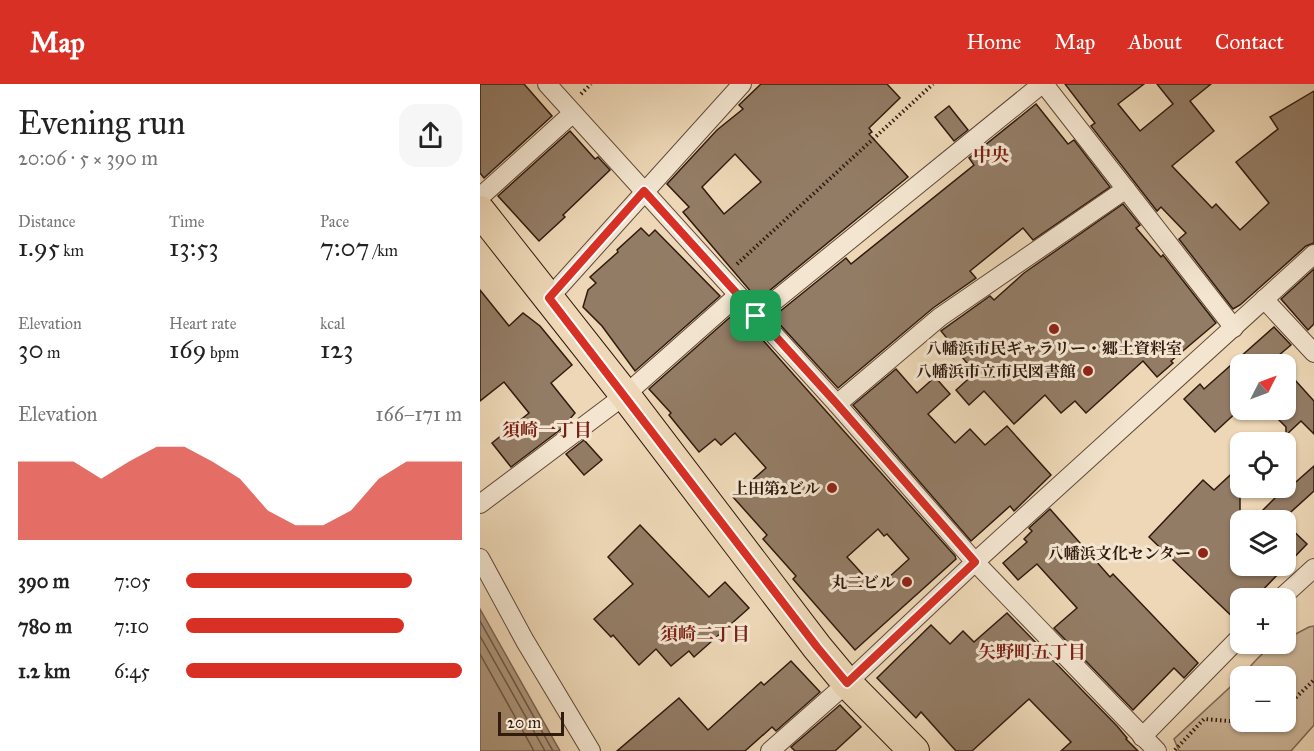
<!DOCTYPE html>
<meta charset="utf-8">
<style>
body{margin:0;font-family:"IM FELL Great Primer","Noto Serif JP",serif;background:#f6f6f6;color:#222;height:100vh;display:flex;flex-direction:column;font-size:22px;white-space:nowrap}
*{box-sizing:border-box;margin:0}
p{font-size:20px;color:#767676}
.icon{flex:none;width:33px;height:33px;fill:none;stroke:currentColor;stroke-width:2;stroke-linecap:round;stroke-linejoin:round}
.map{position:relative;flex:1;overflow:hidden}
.details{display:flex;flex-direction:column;background:#fff;width:480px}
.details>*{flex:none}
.needle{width:39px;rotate:48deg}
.buttons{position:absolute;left:750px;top:270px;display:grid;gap:12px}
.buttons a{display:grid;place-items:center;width:66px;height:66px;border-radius:12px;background:#fff;box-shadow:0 2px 4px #0004;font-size:30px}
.scale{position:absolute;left:18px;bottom:15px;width:66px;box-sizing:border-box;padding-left:6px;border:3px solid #311a0e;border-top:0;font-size:16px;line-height:21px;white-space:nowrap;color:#311a0e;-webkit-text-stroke:4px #f3e5d0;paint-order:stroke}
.pin{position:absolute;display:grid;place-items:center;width:51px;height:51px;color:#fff;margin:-26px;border-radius:12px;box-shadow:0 3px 9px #0006}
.round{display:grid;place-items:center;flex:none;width:63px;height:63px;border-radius:18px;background:#f6f6f6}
.summary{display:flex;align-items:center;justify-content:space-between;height:102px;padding:0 18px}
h1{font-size:33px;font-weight:600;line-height:45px}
.stats{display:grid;grid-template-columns:repeat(3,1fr);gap:9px;height:102px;padding:6px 18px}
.stats div{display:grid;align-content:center}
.stats b{font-size:26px;font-weight:600}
.stats small{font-size:16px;font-weight:400}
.stats p{font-size:16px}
.chart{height:168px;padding:12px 18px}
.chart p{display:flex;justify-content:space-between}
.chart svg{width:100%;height:108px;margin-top:6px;fill:#d93025;opacity:.7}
ul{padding:0 18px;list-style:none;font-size:20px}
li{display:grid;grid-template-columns:96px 72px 1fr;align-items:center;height:45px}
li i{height:15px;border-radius:8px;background:#d93025}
header{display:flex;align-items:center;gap:36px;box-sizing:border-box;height:84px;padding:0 30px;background:#d93025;color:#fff}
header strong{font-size:28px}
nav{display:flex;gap:33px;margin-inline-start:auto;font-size:21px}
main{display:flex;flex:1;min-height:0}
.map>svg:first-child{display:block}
.green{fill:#cdb799;stroke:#7f6854;stroke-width:1.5}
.water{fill:#ad977d;stroke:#7b6551;stroke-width:1.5}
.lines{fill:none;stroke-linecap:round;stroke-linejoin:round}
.shore{stroke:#6f5846;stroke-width:1.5}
.building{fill:#937c65;stroke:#311a0e;stroke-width:1.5;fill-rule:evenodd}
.street-casing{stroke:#604938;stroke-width:20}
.primary-casing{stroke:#311a0e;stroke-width:32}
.path{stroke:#311a0e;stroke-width:4;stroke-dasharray:1.5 3;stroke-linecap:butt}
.street{stroke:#f3e5d0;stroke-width:18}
.primary{stroke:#edd7b6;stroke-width:30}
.route-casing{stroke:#fff;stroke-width:12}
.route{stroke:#d93025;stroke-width:8}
.poi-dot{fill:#8f2418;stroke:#f3e5d0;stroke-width:2}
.labels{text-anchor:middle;stroke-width:6;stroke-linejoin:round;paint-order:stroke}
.poi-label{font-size:16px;font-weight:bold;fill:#311a0e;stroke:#f3e5d0;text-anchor:end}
.neighbourhood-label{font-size:18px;font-weight:bold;fill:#7a1f14;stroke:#f3e5d0}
</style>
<header>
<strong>Map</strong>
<nav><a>Home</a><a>Map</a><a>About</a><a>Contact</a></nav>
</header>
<main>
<section class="details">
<div class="summary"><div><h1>Evening run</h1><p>20:06 · 5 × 390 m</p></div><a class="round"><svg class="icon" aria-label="share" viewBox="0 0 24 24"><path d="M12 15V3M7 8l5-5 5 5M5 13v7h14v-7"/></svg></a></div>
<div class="stats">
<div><p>Distance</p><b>1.95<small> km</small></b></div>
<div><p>Time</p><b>13:53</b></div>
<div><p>Pace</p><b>7:07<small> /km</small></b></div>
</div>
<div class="stats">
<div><p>Elevation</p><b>30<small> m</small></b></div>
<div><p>Heart rate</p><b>169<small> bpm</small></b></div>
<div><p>kcal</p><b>123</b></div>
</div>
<div class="chart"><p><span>Elevation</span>166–171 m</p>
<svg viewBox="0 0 160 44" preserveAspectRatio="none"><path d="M0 44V12L10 12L20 12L30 19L40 12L50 6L60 6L70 12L80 19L90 32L100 38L110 38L120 32L130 19L140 12L150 12L160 12V44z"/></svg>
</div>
<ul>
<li><b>390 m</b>7:05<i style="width:82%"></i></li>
<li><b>780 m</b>7:10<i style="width:79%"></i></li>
<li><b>1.2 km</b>6:45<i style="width:100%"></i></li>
</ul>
</section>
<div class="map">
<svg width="834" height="667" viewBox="0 0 834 667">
<rect width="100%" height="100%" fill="#edd7b6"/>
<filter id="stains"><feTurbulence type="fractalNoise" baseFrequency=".00333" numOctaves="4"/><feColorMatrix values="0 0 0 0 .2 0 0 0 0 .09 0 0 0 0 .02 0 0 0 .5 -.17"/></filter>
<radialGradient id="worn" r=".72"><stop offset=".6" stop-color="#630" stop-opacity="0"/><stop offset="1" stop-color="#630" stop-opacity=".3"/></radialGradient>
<path class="green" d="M834,542V641L811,667H699L694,655L760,594V638H806V592H762C774,579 786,560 806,560V555L829,543Z"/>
<polygon class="water" points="0,525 80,667 0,667"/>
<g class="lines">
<g class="shore">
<polyline points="0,537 73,667"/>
<polyline points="0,552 65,667"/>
<polyline points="0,570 54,667"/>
</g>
</g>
<g class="building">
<polygon points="0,0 44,0 72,32 4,94 0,89"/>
<path d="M281,0H407L420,14L389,44L392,48L389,50L428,93L278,216L203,128L209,123L187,100L237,46L263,25L259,21ZM255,70L281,98L244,130L222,103Z"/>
<polygon points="585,0 664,0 638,20 660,47 693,20 677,0 731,0 710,17 734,47 692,82 732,124 736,120 760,146 789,119 756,78 798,45 790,33 834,7 834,159 826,162 760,221 753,225 699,155 706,149 681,123 677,127 611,42 615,39"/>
<polygon points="556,20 588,60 594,56 630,103 553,156 543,144 490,187 496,194 453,224 358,304 293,233 366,174 371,180 494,81 489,74"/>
<polygon points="469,22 488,46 474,57 455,33"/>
<polygon points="90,47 115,75 118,73 130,86 83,131 85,133 59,157 18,112"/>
<polygon points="643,120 660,141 656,144 681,173 683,171 736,239 691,277 693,279 677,293 663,277 606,329 595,317 581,329 565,311 534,340 504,307 489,321 476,306 495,289 461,247 510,212 514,216 544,189"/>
<polygon points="161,144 169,152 175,146 240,212 155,287 122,242 103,223 108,206 116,199 110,193 138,168 137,166"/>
<polygon points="834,185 834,240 828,246 801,215"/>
<polygon points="0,206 29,242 43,229 60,242 92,281 71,299 95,329 88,337 89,339 31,383 12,359 49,329 24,298 0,317"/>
<path d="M257,227L475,472L476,475L375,566L313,495L316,492L283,455L287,451L253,413L286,384L255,349L241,361L235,355L219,368L189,331L191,329L169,305ZM398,445L404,452L407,450L429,475L396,505L367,473Z"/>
<polygon points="794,243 811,261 798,272 806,280 760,280 760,325 735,348 704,315 720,300 724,305"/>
<polygon points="416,285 437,309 455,293 470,310 448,330 475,359 490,345 505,361 527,342 571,391 534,427 530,422 491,457 373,321"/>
<polygon points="806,286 834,317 834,350 821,337 806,351 806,343 789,326 806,326"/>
<polygon points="104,356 122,376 104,391 86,370"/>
<polygon points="760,382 760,482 806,482 806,440 827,460 775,514 760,514 760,540 669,453 723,396 734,406"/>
<polygon points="834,382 834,407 802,436 773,436 805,404 809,404 817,397"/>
<polygon points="570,425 630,493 633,490 718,579 704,594 694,584 653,626 574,544 597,524 557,480 538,496 523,479 547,458 544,455 552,447 549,444"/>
<polygon points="160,441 229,513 245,498 269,524 214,573 209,567 191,582 176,565 159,581 133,551 131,553 114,535 153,500 128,473"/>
<polygon points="527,529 637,642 647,654 646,655 658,667 581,667 591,658 549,615 492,667 476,667 441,628 436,634 397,594 451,541 470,560 483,547 494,558"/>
<polygon points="311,577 340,608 296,647 292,643 265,667 137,667 199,614 228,646 281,598 284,601"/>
<polygon points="360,621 381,643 355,667 315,667 311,663"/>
</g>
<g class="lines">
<g class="street-casing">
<g id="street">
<polyline points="67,0 357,320 495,478 677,667"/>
<polyline points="564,0 754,244"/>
<polyline points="0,113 93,29"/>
<polyline points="69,214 262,0"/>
<polyline points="784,215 834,269"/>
<polyline points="276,232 562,0"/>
<polyline points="357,320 460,233 646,105"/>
<polyline points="0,420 145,311 258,211"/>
<polyline points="0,474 45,557 111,667"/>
<polyline points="801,514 834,484"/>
<polyline points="662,653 760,553"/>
<polyline points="290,667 367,599 495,478 834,170"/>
</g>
</g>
<g class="primary-casing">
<polyline id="primary" points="0,127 145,311 337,563 367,599 434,667"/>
</g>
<g class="path">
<polyline points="101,10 111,0"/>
<polyline points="257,180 453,0"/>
<polyline points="806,623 834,596"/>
<polyline points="695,666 724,635 787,640 790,638"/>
</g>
<use href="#street" class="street"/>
<use href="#primary" class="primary"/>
</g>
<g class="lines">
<g class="route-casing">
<polygon id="route" points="164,107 357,320 495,478 367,599 337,563 69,214"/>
</g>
<use href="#route" class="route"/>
</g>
<g class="poi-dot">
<circle cx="574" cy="245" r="6"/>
<circle cx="608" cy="287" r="6"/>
<circle cx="352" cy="404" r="6"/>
<circle cx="723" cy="469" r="6"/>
<circle cx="427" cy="498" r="6"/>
</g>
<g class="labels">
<g class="poi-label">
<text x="574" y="270" text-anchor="middle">八幡浜市民ギャラリー・郷土資料室</text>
<text x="596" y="293">八幡浜市立市民図書館</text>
<text x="340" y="410">上田第2ビル</text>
<text x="711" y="475">八幡浜文化センター</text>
<text x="415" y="504">丸二ビル</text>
</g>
<g class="neighbourhood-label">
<text x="511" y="77">中央</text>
<text x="67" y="352">須崎一丁目</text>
<text x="225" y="556">須崎二丁目</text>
<text x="552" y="574">矢野町五丁目</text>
</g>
</g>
<rect width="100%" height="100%" filter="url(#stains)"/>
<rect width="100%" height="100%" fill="url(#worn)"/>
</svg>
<div class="buttons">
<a><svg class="needle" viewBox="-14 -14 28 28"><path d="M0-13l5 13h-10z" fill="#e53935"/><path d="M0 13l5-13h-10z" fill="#767676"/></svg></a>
<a><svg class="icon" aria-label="locate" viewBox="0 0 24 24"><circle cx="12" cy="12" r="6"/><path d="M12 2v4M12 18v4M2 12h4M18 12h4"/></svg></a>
<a><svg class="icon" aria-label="layers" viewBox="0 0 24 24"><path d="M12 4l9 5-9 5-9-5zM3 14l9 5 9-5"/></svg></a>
<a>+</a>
<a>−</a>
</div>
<div class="scale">20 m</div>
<div class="pin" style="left:276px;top:232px;background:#1e9e55"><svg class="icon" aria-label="arrive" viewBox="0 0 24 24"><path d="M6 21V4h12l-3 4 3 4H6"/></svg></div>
</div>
</main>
